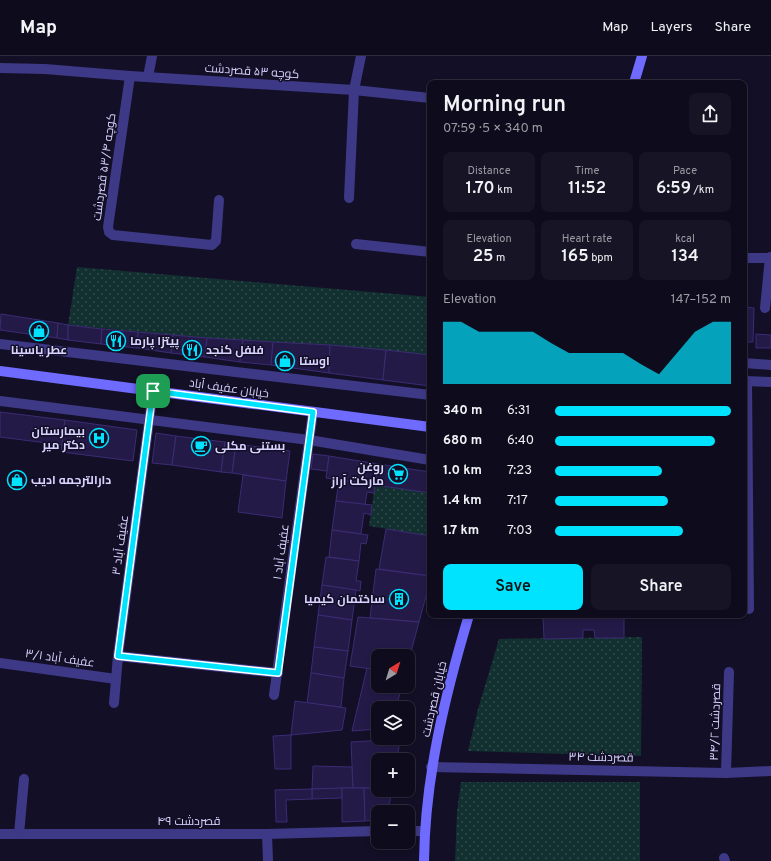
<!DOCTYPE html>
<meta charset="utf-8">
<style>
body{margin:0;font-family:Overpass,Cairo,sans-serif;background:#171425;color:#f1f3f6;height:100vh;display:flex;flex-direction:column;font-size:15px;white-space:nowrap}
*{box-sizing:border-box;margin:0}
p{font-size:13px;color:#9b9ba3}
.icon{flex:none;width:22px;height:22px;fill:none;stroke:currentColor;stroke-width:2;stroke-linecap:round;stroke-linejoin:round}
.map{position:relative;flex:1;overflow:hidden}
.drawer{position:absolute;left:427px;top:24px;width:320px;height:538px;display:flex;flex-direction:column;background:#0e0b1c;border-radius:8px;box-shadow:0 2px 6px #0003,0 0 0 1px #2e2b3b}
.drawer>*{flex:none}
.needle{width:26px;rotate:38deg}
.fabs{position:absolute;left:371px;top:593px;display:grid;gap:8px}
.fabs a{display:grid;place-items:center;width:44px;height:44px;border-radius:8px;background:#0e0b1c;box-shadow:0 2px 6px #0003,0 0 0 1px #2e2b3b;font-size:20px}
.pin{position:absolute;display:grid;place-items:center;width:34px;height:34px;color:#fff;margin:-17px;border-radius:8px;box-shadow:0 2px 6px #0006}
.round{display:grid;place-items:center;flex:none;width:42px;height:42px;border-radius:8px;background:#171425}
.head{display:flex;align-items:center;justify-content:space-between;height:68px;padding:0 16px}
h1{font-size:22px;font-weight:600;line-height:30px}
.figures{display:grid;grid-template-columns:repeat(3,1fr);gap:6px;height:68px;padding:4px 16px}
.figures div{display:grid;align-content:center;border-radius:8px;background:#171425;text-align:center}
.figures b{font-size:17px;font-weight:600}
.figures small{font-size:11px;font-weight:400}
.figures p{font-size:11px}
.chart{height:112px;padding:8px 16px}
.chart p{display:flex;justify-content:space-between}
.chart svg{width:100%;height:72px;margin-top:4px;fill:#00e3ff;opacity:.7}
.action{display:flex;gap:8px;margin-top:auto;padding:8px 16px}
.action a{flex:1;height:46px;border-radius:8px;background:#00e3ff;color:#111;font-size:16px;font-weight:600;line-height:46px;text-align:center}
.action a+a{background:#171425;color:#f1f3f6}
ul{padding:0 16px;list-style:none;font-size:13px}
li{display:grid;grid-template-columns:64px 48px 1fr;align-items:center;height:30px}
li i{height:10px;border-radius:5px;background:#00e3ff}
header{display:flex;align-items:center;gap:24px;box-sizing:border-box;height:56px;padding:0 20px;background:#0e0b1c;border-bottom:1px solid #2e2b3b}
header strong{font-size:19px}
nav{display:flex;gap:22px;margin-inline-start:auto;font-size:14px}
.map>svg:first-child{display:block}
.grass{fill:url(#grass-dots)}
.building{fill:#241a48;stroke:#3b2c74}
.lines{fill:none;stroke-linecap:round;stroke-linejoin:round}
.pedestrian{stroke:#3d3986;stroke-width:10}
.minor{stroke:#3d3986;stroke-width:10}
.tertiary{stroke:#3d3986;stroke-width:10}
.secondary{stroke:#706bff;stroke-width:10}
.route-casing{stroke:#fff;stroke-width:8}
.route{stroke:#00e3ff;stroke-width:5}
.labels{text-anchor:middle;stroke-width:3;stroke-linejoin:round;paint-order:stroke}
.street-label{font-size:12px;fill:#d9d4ff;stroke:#130f26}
.poi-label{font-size:12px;font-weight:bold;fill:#d9d4ff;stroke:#130f26;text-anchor:start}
</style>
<header>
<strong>Map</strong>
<nav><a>Map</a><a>Layers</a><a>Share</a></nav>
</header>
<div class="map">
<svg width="771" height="805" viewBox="0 0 771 805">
<defs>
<pattern id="grass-dots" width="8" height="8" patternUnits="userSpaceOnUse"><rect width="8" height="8" fill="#123030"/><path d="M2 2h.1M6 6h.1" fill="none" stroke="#344d4f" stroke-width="1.8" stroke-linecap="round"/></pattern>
</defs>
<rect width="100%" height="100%" fill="#130f26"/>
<g class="grass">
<polygon points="77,211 430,241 430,299 330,289 207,282 68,269"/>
<polygon points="375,429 430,437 430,480 369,470"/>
<polygon points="642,581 641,700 468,695 478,653 499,583"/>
<polygon points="461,726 640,726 640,805 455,805 457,756"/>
</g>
<g class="building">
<polygon points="744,251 754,252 753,286 744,286"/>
<polygon points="1,258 58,267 57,282 0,274"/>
<polygon points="58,267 68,269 68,284 57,282"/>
<polygon points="68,269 102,273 101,288 68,284"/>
<polygon points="102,273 138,276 137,292 101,288"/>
<polygon points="138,276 173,279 171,297 137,292"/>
<polygon points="756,278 771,279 771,292 756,292"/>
<polygon points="173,279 207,282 205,301 171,297"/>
<polygon points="207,282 243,284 240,306 205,301"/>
<polygon points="243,284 273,286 271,309 240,306"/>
<polygon points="273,286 330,289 329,317 271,309"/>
<polygon points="330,289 386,294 383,324 329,317"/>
<polygon points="386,294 430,299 430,330 383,324"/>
<polygon points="0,356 65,364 62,389 0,381"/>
<polygon points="65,364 137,374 133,405 61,396"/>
<polygon points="156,377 176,380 172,409 152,407"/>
<polygon points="176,380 225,386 221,416 172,409"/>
<polygon points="225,386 236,388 232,417 221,416"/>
<polygon points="236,388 290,395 286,425 232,417"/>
<polygon points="313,398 329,400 327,415 311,413"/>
<polygon points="329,400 378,408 375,429 326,422"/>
<polygon points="378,408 430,416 430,437 375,429"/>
<polygon points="243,419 286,425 282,462 238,456"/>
<polygon points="339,424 375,429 374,437 367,436 365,449 336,445"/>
<polygon points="336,445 372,449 371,459 364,457 361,478 332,474"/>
<polygon points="386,473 430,480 430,520 379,513"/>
<polygon points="332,474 368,479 366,488 361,487 359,505 329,501"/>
<polygon points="326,501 359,505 356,525 361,525 360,535 322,529"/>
<polygon points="376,513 430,520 430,526 419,566 370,562"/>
<polygon points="322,529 356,534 352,564 318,559"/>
<polygon points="318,559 352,564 348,595 314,591"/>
<polygon points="543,559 624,559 624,582 595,582 594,574 583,574 583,582 544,583"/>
<polygon points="358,561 419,566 408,607 408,600 378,600 378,614 350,610"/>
<polygon points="314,591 348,595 344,622 311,617"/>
<polygon points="367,612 378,614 378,630 402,630 396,652 378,652 378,673 352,675"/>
<polygon points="311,617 344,622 341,651 307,647"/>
<polygon points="295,645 346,652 342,674 291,679"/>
<polygon points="375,673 378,673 378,682 400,683 376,684"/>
<polygon points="291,679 291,713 275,713 273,680"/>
<polygon points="400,683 397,704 378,704 378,732 353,732 351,686"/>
<polygon points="313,710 352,711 353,732 312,733"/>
<polygon points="342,732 342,742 312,743 312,733"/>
<polygon points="342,732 364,732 365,765 342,766"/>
<polygon points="364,732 378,732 378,734 392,734 388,756 378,756 378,764 365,765"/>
<polygon points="312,733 312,743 286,744 287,766 276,766 275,734"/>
</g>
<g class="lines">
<g class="pedestrian">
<polyline points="0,288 430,339"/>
<polyline points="0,345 309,384 430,404"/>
</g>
<g class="minor">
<polyline points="0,12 45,13 130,20 354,34 430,42"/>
<polyline points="130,20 108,171 109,176 113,179 212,189 216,185 219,144"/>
<polyline points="148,21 152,0"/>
<polyline points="349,142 354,34 361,0"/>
<polyline points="356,188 430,196"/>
<polyline points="744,202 771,202"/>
<polyline points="765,252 770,201"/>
<polyline points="747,325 749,553"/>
<polyline points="118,600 278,617"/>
<polyline points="0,607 116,623"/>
<polyline points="274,639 313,356"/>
<polyline points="114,647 118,600 153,335"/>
<polyline points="431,711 726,717 771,715"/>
<polyline points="726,717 729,616"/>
<polyline points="408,775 424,775"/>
<polyline points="0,778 267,778 378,775"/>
<polyline points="19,778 24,723"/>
<polyline points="267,778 268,805"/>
<polyline points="724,802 725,805"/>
</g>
<g class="tertiary">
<polyline points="744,307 771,309"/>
<polyline points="744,325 771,326"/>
</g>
<g class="secondary">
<polyline points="634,27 642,0"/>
<polyline points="0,315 430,371"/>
<path d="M424,805C425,721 445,639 469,559"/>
</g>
</g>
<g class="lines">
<g class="route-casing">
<polygon id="route" points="153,335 313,356 278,617 118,600"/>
</g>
<use href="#route" class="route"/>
</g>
<defs>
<g id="shop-ring" transform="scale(1)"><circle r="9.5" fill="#130f26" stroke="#00e3ff" stroke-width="1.5"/><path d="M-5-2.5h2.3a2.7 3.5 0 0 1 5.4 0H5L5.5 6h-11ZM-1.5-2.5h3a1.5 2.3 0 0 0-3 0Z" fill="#00e3ff"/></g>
<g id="restaurant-ring" transform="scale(1)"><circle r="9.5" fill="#130f26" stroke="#00e3ff" stroke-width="1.5"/><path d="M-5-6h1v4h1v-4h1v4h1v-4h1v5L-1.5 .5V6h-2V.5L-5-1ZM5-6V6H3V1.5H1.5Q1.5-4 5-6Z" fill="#00e3ff"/></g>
<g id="hospital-ring" transform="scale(1)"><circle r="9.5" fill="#130f26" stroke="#00e3ff" stroke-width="1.5"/><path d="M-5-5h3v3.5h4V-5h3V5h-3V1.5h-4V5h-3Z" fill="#00e3ff"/></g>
<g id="cafe-ring" transform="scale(1)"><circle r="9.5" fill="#130f26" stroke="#00e3ff" stroke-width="1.5"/><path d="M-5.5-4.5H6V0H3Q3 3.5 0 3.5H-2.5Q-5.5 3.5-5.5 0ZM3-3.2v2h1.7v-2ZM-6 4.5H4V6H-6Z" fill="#00e3ff"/></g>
<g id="supermarket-ring" transform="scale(1)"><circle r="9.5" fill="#130f26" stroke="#00e3ff" stroke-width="1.5"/><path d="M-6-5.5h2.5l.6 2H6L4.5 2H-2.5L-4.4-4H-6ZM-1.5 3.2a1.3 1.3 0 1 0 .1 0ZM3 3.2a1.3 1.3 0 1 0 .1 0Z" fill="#00e3ff"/></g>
<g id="building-ring" transform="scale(1)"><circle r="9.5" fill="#130f26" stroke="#00e3ff" stroke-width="1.5"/><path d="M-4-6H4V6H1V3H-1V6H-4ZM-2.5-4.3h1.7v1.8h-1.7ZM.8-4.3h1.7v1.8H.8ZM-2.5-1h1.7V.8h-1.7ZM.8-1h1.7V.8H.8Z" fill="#00e3ff"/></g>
</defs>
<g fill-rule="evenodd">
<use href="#shop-ring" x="39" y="275"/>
<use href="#restaurant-ring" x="116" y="285"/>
<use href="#restaurant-ring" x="192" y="294"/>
<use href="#shop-ring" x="285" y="305"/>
<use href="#hospital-ring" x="99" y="382"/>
<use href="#cafe-ring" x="201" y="390"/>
<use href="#supermarket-ring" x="398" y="418"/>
<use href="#shop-ring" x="17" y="424"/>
<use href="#building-ring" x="399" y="543"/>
</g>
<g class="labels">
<g class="street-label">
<text transform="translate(252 15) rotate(4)" y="4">کوچه ۵۳ قصردشت</text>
<text transform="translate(104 111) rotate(-82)" y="4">کوچه ۵۳/۴ قصردشت</text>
<text transform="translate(229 332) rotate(8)" y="4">خیابان عفیف آباد</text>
<text transform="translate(120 489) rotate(-82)" y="4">عفیف آباد ۳</text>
<text transform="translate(281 496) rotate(-82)" y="4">عفیف آباد ۱</text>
<text transform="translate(60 602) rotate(8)" y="4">عفیف آباد ۳/۱</text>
<text transform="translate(434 643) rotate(-77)" y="4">خیابان قصردشت</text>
<text transform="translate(715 666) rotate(-88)" y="4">قصردشت ۳۴/۲</text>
<text transform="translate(601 701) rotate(1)" y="4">قصردشت ۳۴</text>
<text x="189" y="769">قصردشت ۴۹</text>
</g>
<g class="poi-label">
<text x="130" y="289">پیتزا پارما</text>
<text x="39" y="298" text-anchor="middle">عطر یاسینا</text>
<text x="206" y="298">فلفل کنجد</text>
<text x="299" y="309">اوستا</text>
<text x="85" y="379" text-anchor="end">بیمارستان<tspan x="85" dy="14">دکتر میر</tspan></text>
<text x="215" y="394">بستنی مکلی</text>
<text x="384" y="415" text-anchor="end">روغن<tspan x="384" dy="14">مارکت آراز</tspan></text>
<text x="31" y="428">دارالترجمه ادیب</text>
<text x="385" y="547" text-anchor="end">ساختمان کیمیا</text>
</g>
</g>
</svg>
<div class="fabs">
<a><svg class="needle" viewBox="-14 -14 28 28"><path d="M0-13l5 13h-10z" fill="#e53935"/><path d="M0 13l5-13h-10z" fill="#9b9ba3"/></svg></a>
<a><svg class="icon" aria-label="layers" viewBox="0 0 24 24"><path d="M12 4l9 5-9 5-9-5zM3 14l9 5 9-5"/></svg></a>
<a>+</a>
<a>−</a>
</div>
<div class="pin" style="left:153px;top:335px;background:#1e9e55"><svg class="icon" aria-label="arrive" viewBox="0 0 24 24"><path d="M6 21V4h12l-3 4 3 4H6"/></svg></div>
<section class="drawer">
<div class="head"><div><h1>Morning run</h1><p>07:59 · 5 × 340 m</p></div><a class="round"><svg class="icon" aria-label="share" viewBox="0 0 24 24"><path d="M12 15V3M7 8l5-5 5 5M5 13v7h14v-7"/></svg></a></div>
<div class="figures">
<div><p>Distance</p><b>1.70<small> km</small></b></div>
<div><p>Time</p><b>11:52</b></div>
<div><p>Pace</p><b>6:59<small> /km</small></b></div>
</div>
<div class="figures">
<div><p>Elevation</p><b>25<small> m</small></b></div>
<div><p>Heart rate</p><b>165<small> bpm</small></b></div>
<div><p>kcal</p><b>134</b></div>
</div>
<div class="chart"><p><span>Elevation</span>147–152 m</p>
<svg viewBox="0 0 160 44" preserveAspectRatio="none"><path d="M0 44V6L10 6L20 12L30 12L40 12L50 12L60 19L70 25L80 25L90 25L100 25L110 32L120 38L130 25L140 12L150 6L160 6V44z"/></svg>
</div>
<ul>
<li><b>340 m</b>6:31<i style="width:100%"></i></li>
<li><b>680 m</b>6:40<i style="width:91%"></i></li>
<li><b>1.0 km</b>7:23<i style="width:61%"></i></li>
<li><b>1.4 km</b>7:17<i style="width:64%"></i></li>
<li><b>1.7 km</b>7:03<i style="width:73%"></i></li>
</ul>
<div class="action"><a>Save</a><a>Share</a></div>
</section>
</div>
